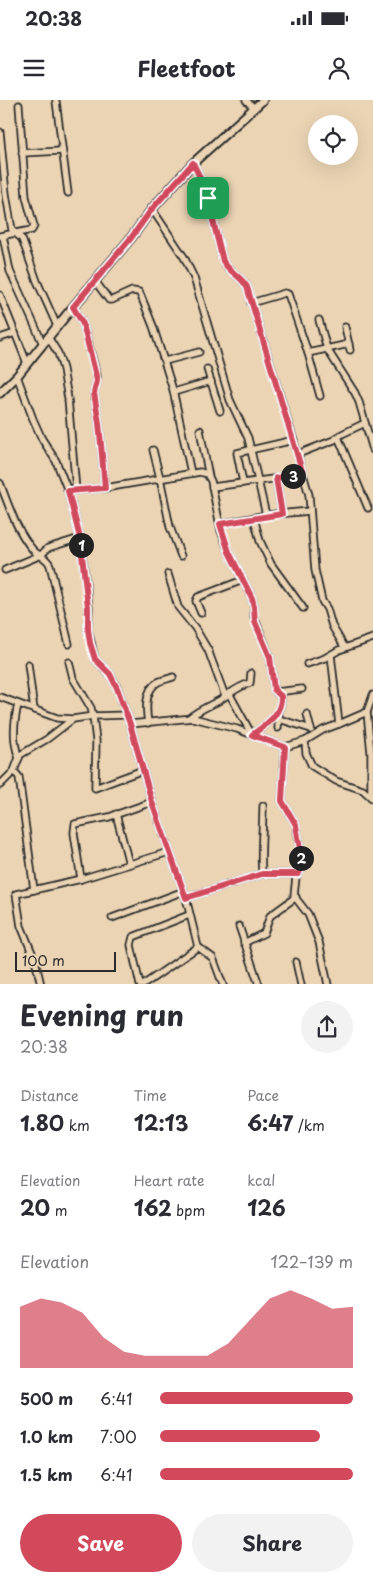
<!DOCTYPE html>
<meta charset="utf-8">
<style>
body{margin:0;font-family:"Playpen Sans",sans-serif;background:#f2f2f3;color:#2b2b33;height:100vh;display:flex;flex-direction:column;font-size:19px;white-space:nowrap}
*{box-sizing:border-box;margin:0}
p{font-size:16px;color:#7c7c81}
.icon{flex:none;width:28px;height:28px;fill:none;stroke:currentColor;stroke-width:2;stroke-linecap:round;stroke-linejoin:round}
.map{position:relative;height:884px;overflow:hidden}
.drawer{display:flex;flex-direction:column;background:#fff;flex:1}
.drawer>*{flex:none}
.controls{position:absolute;left:308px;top:15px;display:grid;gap:10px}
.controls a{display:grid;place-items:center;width:50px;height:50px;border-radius:50%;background:#fff;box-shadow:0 5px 20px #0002;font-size:25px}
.scale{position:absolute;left:15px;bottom:12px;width:101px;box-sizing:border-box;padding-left:5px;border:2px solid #2b2b2b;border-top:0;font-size:14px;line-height:18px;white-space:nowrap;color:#2b2b2b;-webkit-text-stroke:4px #ebd4b4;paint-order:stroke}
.pin{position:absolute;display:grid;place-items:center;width:42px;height:42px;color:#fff;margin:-21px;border-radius:10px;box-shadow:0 2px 8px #0006}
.km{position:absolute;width:25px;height:25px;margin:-12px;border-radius:50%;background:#222;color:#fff;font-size:14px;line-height:25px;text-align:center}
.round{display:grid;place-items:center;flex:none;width:52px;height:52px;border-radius:26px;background:#f2f2f3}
.head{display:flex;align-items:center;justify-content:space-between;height:85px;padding:0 20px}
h1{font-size:28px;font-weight:700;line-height:38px}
.figures{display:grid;grid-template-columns:repeat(3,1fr);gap:8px;height:85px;padding:5px 20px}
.figures div{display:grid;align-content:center}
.figures b{font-size:21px;font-weight:700}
.figures small{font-size:14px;font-weight:400}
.figures p{font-size:14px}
.chart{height:140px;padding:10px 20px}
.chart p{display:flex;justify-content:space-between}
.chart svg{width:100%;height:90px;margin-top:5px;fill:#d1495b;opacity:.7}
.cta{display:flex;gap:10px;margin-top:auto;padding:10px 20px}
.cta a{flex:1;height:58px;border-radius:30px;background:#d1495b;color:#fff;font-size:20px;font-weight:700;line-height:58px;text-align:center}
.cta a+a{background:#f2f2f3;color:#2b2b33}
ul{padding:0 20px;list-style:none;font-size:16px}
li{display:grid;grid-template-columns:80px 60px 1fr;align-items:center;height:38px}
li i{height:12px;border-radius:6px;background:#d1495b}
.status{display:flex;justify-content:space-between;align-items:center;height:35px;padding:0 25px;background:#fff;direction:ltr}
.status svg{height:14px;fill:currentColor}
header{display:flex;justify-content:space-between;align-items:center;height:65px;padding:0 20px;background:#fff;font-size:22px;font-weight:700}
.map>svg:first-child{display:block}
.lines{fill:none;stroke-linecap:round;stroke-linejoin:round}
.minor-casing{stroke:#2b2b2b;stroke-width:9}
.tertiary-casing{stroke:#2b2b2b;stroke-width:11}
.minor{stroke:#ebd4b4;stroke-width:5.5}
.tertiary{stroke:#ebd4b4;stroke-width:7}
.route-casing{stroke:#fff;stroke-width:10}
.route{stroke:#d1495b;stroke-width:6}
</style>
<div class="status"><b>20:38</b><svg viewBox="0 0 49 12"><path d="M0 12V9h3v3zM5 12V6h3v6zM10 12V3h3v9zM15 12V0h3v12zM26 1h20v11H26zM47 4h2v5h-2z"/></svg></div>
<header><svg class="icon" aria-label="menu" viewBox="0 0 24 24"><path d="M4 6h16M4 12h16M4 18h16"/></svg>Fleetfoot<svg class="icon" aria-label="person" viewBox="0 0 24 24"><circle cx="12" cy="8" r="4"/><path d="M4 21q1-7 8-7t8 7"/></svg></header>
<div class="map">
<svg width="373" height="885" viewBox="0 0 373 885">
<rect width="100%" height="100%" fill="#ebd4b4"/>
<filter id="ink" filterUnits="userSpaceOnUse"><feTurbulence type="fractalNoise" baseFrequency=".02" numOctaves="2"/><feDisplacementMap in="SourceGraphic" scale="10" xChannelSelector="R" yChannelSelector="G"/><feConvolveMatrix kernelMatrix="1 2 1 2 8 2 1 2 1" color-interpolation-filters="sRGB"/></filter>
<g filter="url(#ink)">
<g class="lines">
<g class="minor-casing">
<g id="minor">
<polyline points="246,0 254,8"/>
<polyline points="56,1 68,93"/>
<polyline points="0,32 6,94 12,130 22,139 37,181 57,226"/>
<polyline points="22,53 62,51"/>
<path d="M193,63L205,88L223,161C229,172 241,176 247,187L292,335L309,395L315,470L322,501L327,509L332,526L345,548"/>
<polyline points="152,109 184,157 194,178 230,300 248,338 266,415"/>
<polyline points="0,136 32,130 34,126 26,97 19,5"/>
<polyline points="3,136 10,171 43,244"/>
<polyline points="95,181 109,200 112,200 132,191 139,192 141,196 153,226 173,290 191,373"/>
<polyline points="0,195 27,263"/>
<polyline points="251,203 285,193 288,194 308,253 349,244"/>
<polyline points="73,207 83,224 97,276 97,281 94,293 99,323 105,388"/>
<polyline points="319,220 327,249 355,293 359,302 373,350"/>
<polyline points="345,227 350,250"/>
<polyline points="48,237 58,253 63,269 68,299 76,390"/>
<polyline points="0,238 15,233"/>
<polyline points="308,253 320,296"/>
<polyline points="165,261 199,252"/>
<polyline points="207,269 220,311"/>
<polyline points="17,276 33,319 42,339 56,361 68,391 80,438 89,507 88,529 95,559 110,574 117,587 130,624 152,702 186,798 198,847 213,858 223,885"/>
<polyline points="174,292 211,281"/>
<polyline points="200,330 209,377"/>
<polyline points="338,337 368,408"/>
<polyline points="153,350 160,378 170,427 181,456"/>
<polyline points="298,354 334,340 342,334 365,323"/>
<polyline points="276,378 282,414"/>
<path d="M0,383C9,406 16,430 33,450C38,456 46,456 50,465L69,544"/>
<polyline points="243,383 237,353 294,340"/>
<polyline points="212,387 303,375"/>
<path d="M68,391L105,388L200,372L207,374L211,381L221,431L229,452L252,498L254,507V517L270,557L274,590L281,596C283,615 266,624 252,635L229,593"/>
<polyline points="254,418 260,441 271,464 303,508"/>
<polyline points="220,424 266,415 310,411"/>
<polyline points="5,470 41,455 48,448 80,438"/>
<polyline points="168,474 178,507 195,528 208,550 225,596"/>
<polyline points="201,513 196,501 198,497 243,480"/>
<polyline points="331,555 339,624"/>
<polyline points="69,562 73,578 91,608 93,616 96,641 95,688 143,670"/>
<polyline points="28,564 34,610"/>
<polyline points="307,564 325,558 339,550 373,538"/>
<polyline points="276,592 302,589"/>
<polyline points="0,597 57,618 73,619 93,616 127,615"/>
<path d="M18,604C14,623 12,640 19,658"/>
<polyline points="367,612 371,653 371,697"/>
<polyline points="307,614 311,630"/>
<path d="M189,618C199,610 209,606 220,600C231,593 237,587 250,583L251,573"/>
<polyline points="279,619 311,629"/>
<path d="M148,623C146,610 144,590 158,582C162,580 168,579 173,577"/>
<polyline points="130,624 193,618 237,629 285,647 305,641 323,630 339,624 367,612 373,595"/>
<polyline points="278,628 279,616"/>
<polyline points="305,641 306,653 312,666 336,681 363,690 373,699"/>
<polyline points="285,647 282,701 296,725 301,755 300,771 296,777 294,796 308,814 319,842 328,885"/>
<polyline points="14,671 19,677 34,790"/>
<polyline points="0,685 14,671 20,655 47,639 73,619"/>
<polyline points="116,714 129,764"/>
<path d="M262,774C260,752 263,729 263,706"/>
<polyline points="81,779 74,733 75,724 109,717 152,702"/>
<polyline points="186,798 262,774 298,774"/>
<polyline points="112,818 184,791"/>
<polyline points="239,826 259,885"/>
<polyline points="244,843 264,833 270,816 296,797"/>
<polyline points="296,862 301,885"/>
<polyline points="41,885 35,860 21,826 16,794 81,779 169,752"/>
<polyline points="140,885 131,845 133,837 189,815"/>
<polyline points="143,885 198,847"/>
</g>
</g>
<g class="tertiary-casing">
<polyline id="tertiary" points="0,293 17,276 68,213 131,138 152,109 193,63 263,0"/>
</g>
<use href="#minor" class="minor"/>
<use href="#tertiary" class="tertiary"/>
</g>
</g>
<g class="lines" filter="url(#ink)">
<g class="route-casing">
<path id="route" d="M193,63L205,88L223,161C229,172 241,176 247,187L303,374L276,378L282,414L220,424L229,452L252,498L254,507L255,522L270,557L274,590L281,596C282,615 266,624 252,635L285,647L282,701L296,725L301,755L300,771L298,774H262L186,798L152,702L130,624L117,588L110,574L95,559L90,543L88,529V507L80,438L68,391L105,388L99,323L94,293L97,281L96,276L83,224L73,207L131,138L152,109Z"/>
</g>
<use href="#route" class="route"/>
</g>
</svg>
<div class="controls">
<a><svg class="icon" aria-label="locate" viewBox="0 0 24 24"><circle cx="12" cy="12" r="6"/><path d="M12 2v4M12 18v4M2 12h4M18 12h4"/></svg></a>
</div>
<div class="scale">100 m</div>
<div class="pin" style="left:208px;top:98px;background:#1e9e55"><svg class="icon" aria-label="arrive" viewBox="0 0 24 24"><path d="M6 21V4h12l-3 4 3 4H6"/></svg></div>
<b class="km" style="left:81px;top:445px">1</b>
<b class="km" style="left:301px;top:758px">2</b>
<b class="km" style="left:293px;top:376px">3</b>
</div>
<section class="drawer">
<div class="head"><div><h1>Evening run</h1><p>20:38</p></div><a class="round"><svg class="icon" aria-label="share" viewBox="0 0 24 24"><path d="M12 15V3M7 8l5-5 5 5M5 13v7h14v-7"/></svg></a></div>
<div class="figures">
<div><p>Distance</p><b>1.80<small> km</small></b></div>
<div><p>Time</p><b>12:13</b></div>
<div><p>Pace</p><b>6:47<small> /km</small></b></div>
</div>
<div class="figures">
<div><p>Elevation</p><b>20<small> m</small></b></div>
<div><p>Heart rate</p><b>162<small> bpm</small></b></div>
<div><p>kcal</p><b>126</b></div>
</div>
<div class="chart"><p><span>Elevation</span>122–139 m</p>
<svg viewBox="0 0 160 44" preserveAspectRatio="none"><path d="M0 44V14L10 10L20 12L30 17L40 29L50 36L60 38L70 38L80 38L90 38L100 32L110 21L120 10L130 6L140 10L150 15L160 14V44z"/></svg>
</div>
<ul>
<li><b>500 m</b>6:41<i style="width:100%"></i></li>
<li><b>1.0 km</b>7:00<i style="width:83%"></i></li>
<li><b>1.5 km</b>6:41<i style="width:100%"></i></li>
</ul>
<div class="cta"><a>Save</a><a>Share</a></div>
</section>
